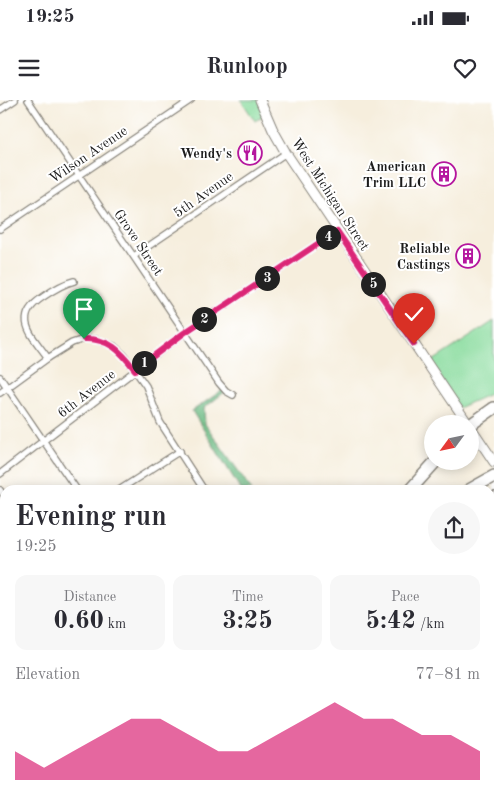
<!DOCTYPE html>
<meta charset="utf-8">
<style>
body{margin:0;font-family:"Old Standard TT",serif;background:#f7f7f7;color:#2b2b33;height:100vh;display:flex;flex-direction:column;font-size:19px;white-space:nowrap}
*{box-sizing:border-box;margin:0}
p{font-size:16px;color:#7c7c81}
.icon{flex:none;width:28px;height:28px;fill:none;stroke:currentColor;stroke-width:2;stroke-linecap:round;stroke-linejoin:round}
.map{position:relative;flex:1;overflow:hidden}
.details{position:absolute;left:0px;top:385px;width:495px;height:320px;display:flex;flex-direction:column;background:#fff;border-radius:15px 15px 0 0;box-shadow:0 2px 12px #0003}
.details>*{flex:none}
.needle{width:32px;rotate:237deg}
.controls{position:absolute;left:424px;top:315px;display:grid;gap:10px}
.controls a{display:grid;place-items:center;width:55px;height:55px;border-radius:50%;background:#fff;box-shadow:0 2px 12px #0003;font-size:25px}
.pin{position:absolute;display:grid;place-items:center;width:42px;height:42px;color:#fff;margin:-51px -21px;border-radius:50% 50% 50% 0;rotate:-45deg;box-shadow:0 0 5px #0007}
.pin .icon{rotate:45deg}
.km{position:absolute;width:25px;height:25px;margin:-12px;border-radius:50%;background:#222;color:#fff;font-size:14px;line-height:25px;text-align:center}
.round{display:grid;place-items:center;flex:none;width:52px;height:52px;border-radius:26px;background:#f7f7f7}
.head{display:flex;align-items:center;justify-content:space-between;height:85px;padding:0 15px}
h1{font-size:28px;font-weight:700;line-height:38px}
.stats{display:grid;grid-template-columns:repeat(3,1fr);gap:8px;height:85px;padding:5px 15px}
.stats div{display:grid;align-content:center;border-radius:12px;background:#f7f7f7;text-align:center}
.stats b{font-size:25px;font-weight:700}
.stats small{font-size:14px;font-weight:400}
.stats p{font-size:14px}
.chart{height:140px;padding:10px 15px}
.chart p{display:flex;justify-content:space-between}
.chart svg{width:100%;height:90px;margin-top:5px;fill:#db2777;opacity:.7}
.status{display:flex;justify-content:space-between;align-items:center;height:35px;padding:0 25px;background:#fff;direction:ltr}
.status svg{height:14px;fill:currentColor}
header{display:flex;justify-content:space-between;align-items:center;height:65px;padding:0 15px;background:#fff;font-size:22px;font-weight:700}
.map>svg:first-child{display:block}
.green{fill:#88db9d;stroke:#527c5c}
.forest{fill:#6ebb84;stroke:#456c50}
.water{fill:#5bbbd9;stroke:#3c6c7a}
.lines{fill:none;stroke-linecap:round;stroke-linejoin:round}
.street-casing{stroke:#89857c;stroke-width:8}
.secondary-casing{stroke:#89857c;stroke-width:11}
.highway-casing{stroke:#89857c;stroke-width:14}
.street{stroke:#fff;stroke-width:5.5}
.secondary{stroke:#fff;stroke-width:9}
.highway{stroke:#fff;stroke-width:11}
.route-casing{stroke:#fff;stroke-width:10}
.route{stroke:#db2777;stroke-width:6}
.labels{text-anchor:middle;stroke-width:4;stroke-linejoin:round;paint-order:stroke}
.poi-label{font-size:14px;font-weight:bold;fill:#1c1c1c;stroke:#fff;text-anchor:end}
.street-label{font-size:14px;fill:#1c1c1c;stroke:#fff}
</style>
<div class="status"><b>19:25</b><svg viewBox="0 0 49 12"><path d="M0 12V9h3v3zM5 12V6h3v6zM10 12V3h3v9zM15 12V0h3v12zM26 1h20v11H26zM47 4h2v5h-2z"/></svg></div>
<header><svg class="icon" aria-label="menu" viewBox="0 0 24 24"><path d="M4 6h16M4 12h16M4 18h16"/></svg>Runloop<svg class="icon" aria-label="heart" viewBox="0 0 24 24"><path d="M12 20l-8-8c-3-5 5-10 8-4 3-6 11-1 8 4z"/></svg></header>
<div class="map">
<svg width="494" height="705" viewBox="0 0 494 705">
<rect width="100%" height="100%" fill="#fff"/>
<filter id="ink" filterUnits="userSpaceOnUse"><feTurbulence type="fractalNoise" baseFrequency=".02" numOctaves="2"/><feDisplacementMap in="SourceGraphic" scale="10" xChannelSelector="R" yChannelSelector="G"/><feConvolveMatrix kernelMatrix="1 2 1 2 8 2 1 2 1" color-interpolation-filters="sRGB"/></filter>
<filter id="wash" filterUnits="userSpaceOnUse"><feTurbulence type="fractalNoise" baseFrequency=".0096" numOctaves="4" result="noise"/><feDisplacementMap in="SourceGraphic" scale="20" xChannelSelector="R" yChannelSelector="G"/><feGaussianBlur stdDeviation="1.12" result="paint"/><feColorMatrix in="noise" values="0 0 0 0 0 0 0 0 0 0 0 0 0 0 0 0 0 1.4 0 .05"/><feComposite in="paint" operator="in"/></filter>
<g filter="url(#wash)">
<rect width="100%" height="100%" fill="#f6eedd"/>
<g class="green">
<polygon points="241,0 260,0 266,14 255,21"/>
<polygon points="494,221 494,292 458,308 428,264"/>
</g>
<polygon class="forest" points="224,289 226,291 204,308 205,324 252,390 241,390 192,311"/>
<polygon class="water" points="113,700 247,700 240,705 114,705"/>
</g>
<g filter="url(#ink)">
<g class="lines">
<g class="street-casing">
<g id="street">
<polyline points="28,0 219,283 226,291 233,295"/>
<polyline points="0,10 15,0"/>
<polyline points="0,129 191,0"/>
<polyline points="134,156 286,53"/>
<path d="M48,258C32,235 11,218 43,197C53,190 62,184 74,181"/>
<polyline points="0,277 77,390"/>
<polyline points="0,293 48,258 72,243 84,239 95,239 114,246 124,255 146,286 160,322 204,390"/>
<polyline points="0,374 184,233 337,131"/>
<polyline points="0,390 5,397"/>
<polyline points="119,390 180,351"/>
<polyline points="0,497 5,493"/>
<polyline points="0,571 5,567"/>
<polyline points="490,605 494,601"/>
<polyline points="25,700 28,705"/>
<polyline points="85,700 89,705"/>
<polyline points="386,705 393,700"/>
</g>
</g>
<g class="secondary-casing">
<g id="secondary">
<polyline points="260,0 273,30 286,53 468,324"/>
<polyline points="470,326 494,362"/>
</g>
</g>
<g class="highway-casing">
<g id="highway">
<polyline points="470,325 494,308"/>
<polyline points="410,390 436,361"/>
<polyline points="469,390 494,376"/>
<polyline points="490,401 494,398"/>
<polyline points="490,462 494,461"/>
<polyline points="0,644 5,642"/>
<polyline points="0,667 5,664"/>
</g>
</g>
<use href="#street" class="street"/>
<use href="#secondary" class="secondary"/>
<use href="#highway" class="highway"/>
</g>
</g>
<g class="lines" filter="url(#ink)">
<g class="route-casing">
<path id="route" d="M84,239C109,238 121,251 135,270L184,233L337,131L414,244"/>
</g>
<use href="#route" class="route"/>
</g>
<defs>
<g id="restaurant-ring" transform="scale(1.25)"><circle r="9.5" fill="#fff" stroke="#b5179e" stroke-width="1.5"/><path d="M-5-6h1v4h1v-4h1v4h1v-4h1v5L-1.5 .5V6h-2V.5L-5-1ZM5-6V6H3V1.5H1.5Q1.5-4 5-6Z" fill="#b5179e"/></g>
<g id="building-ring" transform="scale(1.25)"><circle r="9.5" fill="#fff" stroke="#b5179e" stroke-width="1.5"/><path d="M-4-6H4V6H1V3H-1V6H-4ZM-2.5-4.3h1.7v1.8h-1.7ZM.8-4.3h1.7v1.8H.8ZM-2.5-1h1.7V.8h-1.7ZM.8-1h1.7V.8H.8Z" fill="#b5179e"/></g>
</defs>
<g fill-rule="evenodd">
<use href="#restaurant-ring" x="250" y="53"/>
<use href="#building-ring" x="444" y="74"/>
<use href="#building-ring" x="468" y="156"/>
</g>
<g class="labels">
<g class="poi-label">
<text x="232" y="58">Wendy's</text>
<text x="426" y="71">American<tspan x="426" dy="16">Trim LLC</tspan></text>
<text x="450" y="153">Reliable<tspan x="450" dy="16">Castings</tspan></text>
</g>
<g class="street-label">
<text transform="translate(88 54) rotate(-34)" y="5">Wilson Avenue</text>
<text transform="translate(203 94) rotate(-35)" y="5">5th Avenue</text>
<text transform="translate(331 94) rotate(57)" y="5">West Michigan Street</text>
<text transform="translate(139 142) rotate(56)" y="5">Grove Street</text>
<text transform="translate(86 293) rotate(-38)" y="5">6th Avenue</text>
</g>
</g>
</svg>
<div class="controls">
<a><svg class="needle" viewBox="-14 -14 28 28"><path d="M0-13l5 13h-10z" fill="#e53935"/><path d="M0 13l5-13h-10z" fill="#7c7c81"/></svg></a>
</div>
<div class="pin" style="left:84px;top:239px;background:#1e9e55"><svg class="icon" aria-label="arrive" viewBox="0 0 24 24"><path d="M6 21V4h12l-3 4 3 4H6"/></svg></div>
<div class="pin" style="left:414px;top:244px;background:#d93025"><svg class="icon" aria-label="check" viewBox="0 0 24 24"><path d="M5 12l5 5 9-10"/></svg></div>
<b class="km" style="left:144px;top:263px">1</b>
<b class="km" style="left:204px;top:219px">2</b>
<b class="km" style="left:267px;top:178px">3</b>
<b class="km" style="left:328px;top:137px">4</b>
<b class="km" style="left:373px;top:184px">5</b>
<section class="details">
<div class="head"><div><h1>Evening run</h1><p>19:25</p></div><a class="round"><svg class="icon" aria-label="share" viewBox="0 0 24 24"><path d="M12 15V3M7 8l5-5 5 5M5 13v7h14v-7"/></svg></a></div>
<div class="stats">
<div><p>Distance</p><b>0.60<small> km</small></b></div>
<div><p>Time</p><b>3:25</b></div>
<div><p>Pace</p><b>5:42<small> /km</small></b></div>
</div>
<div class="chart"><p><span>Elevation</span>77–81 m</p>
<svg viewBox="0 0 160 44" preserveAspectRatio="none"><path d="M0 44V30L10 38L20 30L30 22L40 14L50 14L60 22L70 30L80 30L90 22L100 14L110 6L120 14L130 14L140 22L150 22L160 30V44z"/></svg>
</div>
</section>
</div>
